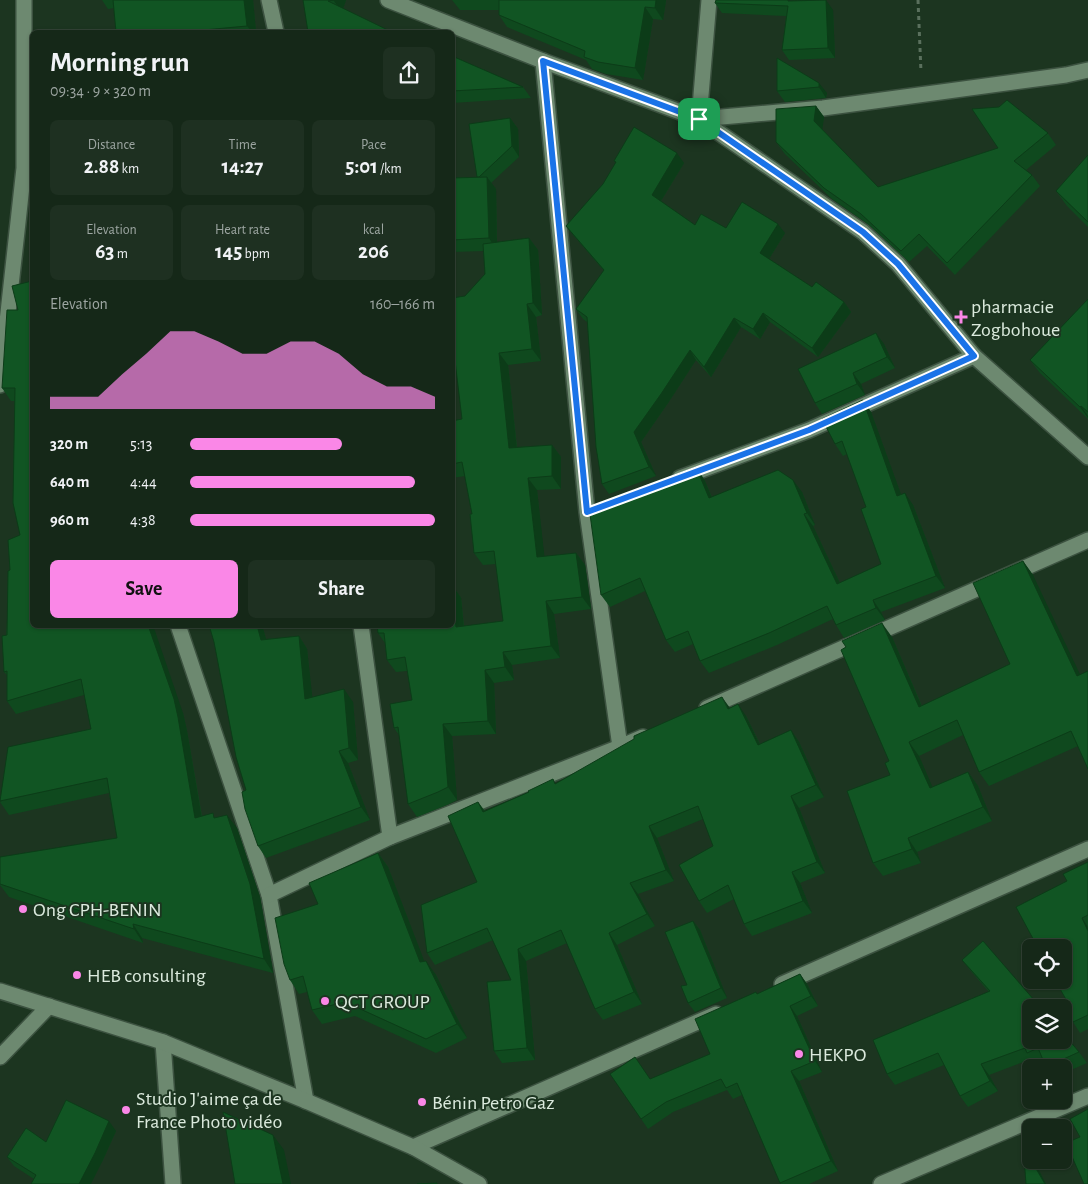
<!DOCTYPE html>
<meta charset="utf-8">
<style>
body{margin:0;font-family:"Alegreya Sans",sans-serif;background:#1e3021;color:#f1f3f6;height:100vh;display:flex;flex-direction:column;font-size:19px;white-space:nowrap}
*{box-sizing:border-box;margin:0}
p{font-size:16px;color:#9da6a2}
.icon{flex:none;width:28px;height:28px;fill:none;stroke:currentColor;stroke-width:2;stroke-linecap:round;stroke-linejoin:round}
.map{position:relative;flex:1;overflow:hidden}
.drawer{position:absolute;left:30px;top:30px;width:425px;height:598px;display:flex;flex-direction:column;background:#152818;border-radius:8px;box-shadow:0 1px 4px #0004,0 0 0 1px #344437}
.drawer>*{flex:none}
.buttons{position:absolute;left:1022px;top:939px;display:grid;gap:10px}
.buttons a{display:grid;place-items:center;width:50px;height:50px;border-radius:8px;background:#152818;box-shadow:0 1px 4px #0004,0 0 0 1px #344437;font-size:25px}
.pin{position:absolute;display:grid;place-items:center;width:42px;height:42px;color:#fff;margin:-21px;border-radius:10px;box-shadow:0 2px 8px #0006}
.round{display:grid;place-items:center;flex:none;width:52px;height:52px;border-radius:8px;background:#1e3021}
.overview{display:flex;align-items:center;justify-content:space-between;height:85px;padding:0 20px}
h1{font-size:28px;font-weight:600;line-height:38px}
.figures{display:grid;grid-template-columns:repeat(3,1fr);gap:8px;height:85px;padding:5px 20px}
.figures div{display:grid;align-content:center;border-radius:8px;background:#1e3021;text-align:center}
.figures b{font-size:21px;font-weight:600}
.figures small{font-size:14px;font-weight:400}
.figures p{font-size:14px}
.chart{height:140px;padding:10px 20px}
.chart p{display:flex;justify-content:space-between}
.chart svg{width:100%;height:90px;margin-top:5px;fill:#fa87e7;opacity:.7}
.action{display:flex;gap:10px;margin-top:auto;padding:10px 20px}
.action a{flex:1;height:58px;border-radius:8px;background:#fa87e7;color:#111;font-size:20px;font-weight:600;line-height:58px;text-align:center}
.action a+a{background:#1e3021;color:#f1f3f6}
ul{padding:0 20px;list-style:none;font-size:16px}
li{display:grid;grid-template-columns:80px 60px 1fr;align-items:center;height:38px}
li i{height:12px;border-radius:6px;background:#fa87e7}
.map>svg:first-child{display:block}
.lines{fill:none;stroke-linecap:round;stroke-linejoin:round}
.minor-casing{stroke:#3c5240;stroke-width:18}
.tertiary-casing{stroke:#3c5240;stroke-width:18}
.path{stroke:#5a705d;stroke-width:3;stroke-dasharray:4 4;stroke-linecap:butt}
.minor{stroke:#6d8970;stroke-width:15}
.tertiary{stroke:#6d8970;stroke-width:15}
.wall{fill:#0f491e}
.shaded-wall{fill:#0c3c18}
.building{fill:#115523;stroke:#0c3c18}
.route-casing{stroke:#fff;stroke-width:10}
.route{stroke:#1a73e8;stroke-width:6}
.poi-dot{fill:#fa87e7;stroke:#1c3520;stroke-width:2}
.labels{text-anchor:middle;stroke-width:4;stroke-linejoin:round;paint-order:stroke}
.poi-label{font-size:20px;fill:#dbeadd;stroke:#1c3520;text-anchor:start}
</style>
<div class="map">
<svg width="1088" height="1184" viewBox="0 0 1088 1184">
<rect width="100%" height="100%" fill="#1c3520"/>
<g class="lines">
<g class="minor-casing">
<g id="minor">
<polyline points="269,0 276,32"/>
<polyline points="388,0 543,61 699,119 863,232 898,264 974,356 1088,457"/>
<polyline points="543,61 587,512 620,747"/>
<polyline points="699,119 823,108 1066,75 1088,70"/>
<polyline points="699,119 709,0"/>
<polyline points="0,385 24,168 24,0"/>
<polyline points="680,478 809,430 974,356"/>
<polyline points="178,625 269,895 306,1101"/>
<polyline points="361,625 390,837"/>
<polyline points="707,708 1088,540"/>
<polyline points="269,895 390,837 620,747 643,737"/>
<polyline points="782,984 1088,849"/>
<polyline points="163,1042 173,1184"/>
<polyline points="0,1057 49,1006"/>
<polyline points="413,1147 716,1014"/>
<polyline points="881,1184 1088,1096"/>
</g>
</g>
<g class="tertiary-casing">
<polyline id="tertiary" points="0,991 163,1042 306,1101 413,1147 479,1184"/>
</g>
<polyline class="path" points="918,0 921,72"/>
<use href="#minor" class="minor"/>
<use href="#tertiary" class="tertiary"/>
</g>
<g class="wall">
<polygon points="102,0 253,0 256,32 116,32 114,8 108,9"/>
<polygon points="303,0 346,0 343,8"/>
<polygon points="452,0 666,0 663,20 653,19 643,80 606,74 592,69 586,60 507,27 499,15 499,10 460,10"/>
<polygon points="796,1 833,10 835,58 789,60 782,50 786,16 722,13 715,3"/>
<polygon points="452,56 523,87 531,98 452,103"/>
<polygon points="777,58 827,93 826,98 785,102 777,91"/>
<polygon points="816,106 824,117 822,129 878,187 1047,132 1056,145 1026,170 1032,175 1040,186 955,275 927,246 909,262 869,225 832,199 785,154 776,142"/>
<polygon points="510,118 518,129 519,157 491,183 496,189 497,242 529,238 538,250 542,315 536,317 541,361 508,365 517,447 552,445 561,457 561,489 537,490 544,557 576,553 585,565 591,609 554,614 560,658 512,665 514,680 494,683 496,734 452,736 457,800 447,805 417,817 408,804 399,735 394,728 412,700 407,671 396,672 387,660 385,643 378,633 452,585 461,598 464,626 503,621 496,564 483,565 474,553 472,514 465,476 452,478 452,421 462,419 457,375 452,376 452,298 465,296 485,274 484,251 452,252 452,178 477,177"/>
<polygon points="1088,155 1088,227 1067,206 1056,191"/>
<polygon points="614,161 684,163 661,201 695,225 785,233 769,259 812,287 844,302 851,312 818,357 770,322 760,339 741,327 711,377 696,360 668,403 641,442 656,476 609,494 602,484 587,322 583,319 576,309 604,271 573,235 566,226 603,184 616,163"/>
<polygon points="1088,299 1088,419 1040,373 1030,360"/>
<polygon points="18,310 32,625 183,713 187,731 202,816 216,817 237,828 260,897 273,973 142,938 143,943 9,897 0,885 0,857 117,838 109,793 9,815 0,802 91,729 84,695 16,714 7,701 7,675 4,672 10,570 20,535 15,401 11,401 2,388"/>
<polygon points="884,344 895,368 861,384 865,395 822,414 815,403"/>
<polygon points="863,400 871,412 901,495 913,505 945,588 881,612 885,620 844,638 836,625 833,619 777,645 709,673 700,661 693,644 675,652 666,640 645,591 610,607 601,595 704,479 712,497 802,492 815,525 813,526 840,583 881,564 866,507 847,454 843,456 835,444"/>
<polygon points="1023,561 1033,575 1078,746 989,786 979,772 963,735 919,756 932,787 968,772 978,786 992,821 917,852 921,863 883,876 873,863 890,775 889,761 892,637 922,706 1010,664"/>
<polygon points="209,625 262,625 266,639 299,636 307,649 312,697 353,702 358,760 348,763 370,820 266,858 258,846 214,642"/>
<polygon points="730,708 746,716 760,744 791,730 799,742 824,797 799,808 825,873 800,883 812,913 752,936 744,924 734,899 707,913 699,901 713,846 703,819 657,838 674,881 638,894 655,926 617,945 642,1004 603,1020 595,1009 567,943 526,961 535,1060 502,1063 494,1051 511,980 493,940 435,965 427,953 477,882 478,802 485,811 556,784"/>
<polygon points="378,853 388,867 424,961 436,975 467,1038 436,1053 355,1016 322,1024 312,1010 307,992 299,994 290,980 318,904"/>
<polygon points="1088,862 1088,1029 1080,1033 1073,1022 1068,1003 1067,881"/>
<polygon points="693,921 700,930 727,998 695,1012 688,1003 687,985"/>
<polygon points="962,960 1079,1052 1087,1063 1064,1073 1064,1068 1046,1068 1043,1060 1034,1064 1031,1059 989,1075 998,1091 968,1107 960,1096 944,1065 895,1085 887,1074 989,992 970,970"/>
<polygon points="800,974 807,984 818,1006 797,1016 822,1072 799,1081 838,1171 809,1184 781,1184 742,1095 733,1099 727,1090 673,1112 648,1129 610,1074 650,1079 710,1054 757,994"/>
<polygon points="116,1131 102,1162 34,1179 14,1166 7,1157 46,1142"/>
</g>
<g class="shaded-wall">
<polygon points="244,0 253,0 256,32 252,32 247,26"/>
<polygon points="334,0 346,0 342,12 334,1"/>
<polygon points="656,0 666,0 663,20 655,8"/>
<polygon points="826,0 833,10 835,58 828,48"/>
<polygon points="645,7 653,19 643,80 635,68"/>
<polygon points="819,83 827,93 826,98 819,87"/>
<polygon points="816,106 824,117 822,132 814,121"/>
<polygon points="510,118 518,129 519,157 512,146"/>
<polygon points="677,153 684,163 659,204 652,195"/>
<polygon points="487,177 496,189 497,251 489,238"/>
<polygon points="778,224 785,233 767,262 760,253"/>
<polygon points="529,238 538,250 542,315 533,303"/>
<polygon points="844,302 851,312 818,357 812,348"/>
<polygon points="527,304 536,317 541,361 532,349"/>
<polygon points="763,313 770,322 760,339 753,329"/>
<polygon points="734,318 741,327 711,377 704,367"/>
<polygon points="876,333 884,344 895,368 887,357"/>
<polygon points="690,350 696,360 668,403 641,442 656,476 649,467 634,432"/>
<polygon points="499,353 508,365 518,460 509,448"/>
<polygon points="853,373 861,384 865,395 857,384"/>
<polygon points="863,400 871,412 906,508 897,496"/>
<polygon points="1081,406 1088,416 1088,418 1080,407"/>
<polygon points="552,445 561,457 561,489 552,476"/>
<polygon points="696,467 704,479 717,510 709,498"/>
<polygon points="528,478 537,490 546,570 537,557"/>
<polygon points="793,480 802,492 815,525 807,513"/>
<polygon points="905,493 913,505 945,588 936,576"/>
<polygon points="804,514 813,526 846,596 837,584"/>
<polygon points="576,553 585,565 591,609 582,597"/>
<polygon points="1023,561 1033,575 1087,689 1077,676"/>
<polygon points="452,585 461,598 465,640 456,627"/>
<polygon points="873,600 881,612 885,620 876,608"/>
<polygon points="546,601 554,614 560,658 551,646"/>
<polygon points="882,623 892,637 928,721 919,707"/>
<polygon points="148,625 153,625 183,713 187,731 204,831 195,818"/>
<polygon points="257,625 262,625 270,653 261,640"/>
<polygon points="299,636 307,649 314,712 305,699"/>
<polygon points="503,652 512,665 514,680 505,667"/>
<polygon points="485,670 494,683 496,734 488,721"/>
<polygon points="344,689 353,702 358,760 349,748"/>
<polygon points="722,697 730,708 728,709"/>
<polygon points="738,704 746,716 766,757 758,745"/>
<polygon points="443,724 452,736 457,800 448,787"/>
<polygon points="791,730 799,742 824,797 816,785"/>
<polygon points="909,742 919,756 939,802 930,788"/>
<polygon points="339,751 348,763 370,820 361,807"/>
<polygon points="968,772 978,786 992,821 983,807"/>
<polygon points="791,796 799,808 825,873 817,862"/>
<polygon points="478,802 486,814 483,812"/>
<polygon points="227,815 237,828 260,897 273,973 264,959"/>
<polygon points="649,826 657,838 674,881 666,870"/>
<polygon points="908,838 917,852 921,863 912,849"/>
<polygon points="378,853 388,867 430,976 420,962"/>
<polygon points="792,872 800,883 812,913 803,901"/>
<polygon points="630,883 638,894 655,926 647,914"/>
<polygon points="1082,918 1088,927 1088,931"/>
<polygon points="693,921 700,930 727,998 721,988"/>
<polygon points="133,924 142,938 143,943 134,929"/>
<polygon points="609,933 617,945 642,1004 634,992"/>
<polygon points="518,949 526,961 535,1060 527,1048"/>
<polygon points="426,961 436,975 467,1038 457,1024"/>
<polygon points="800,974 807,984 818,1006 811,996"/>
<polygon points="790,1006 797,1016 822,1072 815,1061"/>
<polygon points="981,1064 989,1075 998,1091 990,1081"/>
<polygon points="791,1071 799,1081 838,1171 831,1161"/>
<polygon points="109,1121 116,1131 102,1162 91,1184 79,1184"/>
<polygon points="273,1135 284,1150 291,1184 283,1184"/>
<polygon points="1023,1143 1031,1155 1031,1159"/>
<polygon points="1032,1160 1034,1160 1046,1184 1045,1184"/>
</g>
<g class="building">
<polygon points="113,0 244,0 247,26 182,32 116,32"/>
<polygon points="303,0 334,0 328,1 392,32 308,32"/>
<polygon points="499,0 656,0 655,8 645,7 635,68 598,62 584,57 585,51 499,15"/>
<polygon points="716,0 788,0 788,1 826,0 828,48 782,50 788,6 715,3"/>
<polygon points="452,56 523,87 452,91"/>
<polygon points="777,58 819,83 819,87 777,91"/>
<polygon points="1007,100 1048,133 1014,161 1032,175 947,263 919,234 901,251 861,214 824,188 776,142 776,109 816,106 814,121 878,187 998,148 972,109 999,107"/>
<polygon points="510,118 512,146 479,177 477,177 469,124"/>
<polygon points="634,127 677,153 652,195 695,225 701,214 726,228 742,202 778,224 760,253 812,287 816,282 844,302 812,348 763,313 753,329 734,318 704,367 690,350 661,394 634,432 649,467 602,484 596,447 587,317 576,309 604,270 566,226 603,184 616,162 614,161"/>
<polygon points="1088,155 1088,222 1056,191"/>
<polygon points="487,177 489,238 452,240 452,178"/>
<polygon points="529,238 533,303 527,304 532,349 499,353 509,448 552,445 552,476 528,478 537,557 576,553 582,597 546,601 551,646 503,652 505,667 485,670 488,721 443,724 448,787 438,792 408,804 398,727 394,728 390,704 412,700 405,657 387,660 384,633 378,633 377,625 452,625 452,587 456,627 503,621 494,551 474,553 470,514 472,514 462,462 452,464 452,421 462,419 455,361 452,362 452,298 465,296 485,274 483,244"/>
<polygon points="32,281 32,625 148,625 174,699 178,717 195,818 213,813 214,818 227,815 250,884 264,959 133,924 134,929 0,884 0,857 117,838 107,778 0,801 8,747 91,729 81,679 7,701 7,671 4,672 2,636 7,635 8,571 10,570 8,540 20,535 13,503 15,388 2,388 7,310 18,310 12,286"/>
<polygon points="1088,299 1088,412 1081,406 1080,407 1030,360"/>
<polygon points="876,333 887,357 853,373 857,384 815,403 798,369"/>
<polygon points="863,400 897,496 905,493 936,576 873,600 876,608 836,625 827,606 769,633 700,661 688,631 666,640 640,578 601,595 589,507 604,503 604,501 696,467 709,498 778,470 793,480 807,513 804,514 837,584 881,564 861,509 866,507 842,441 835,444 822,419"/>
<polygon points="1023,561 1077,676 1088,671 1088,769 1071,731 979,772 957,720 909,742 930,788 968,772 983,807 908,838 912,849 873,863 847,791 890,775 885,763 889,761 841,650 846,647 842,641 882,623 919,707 1010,664 973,583"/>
<polygon points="209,625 257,625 261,640 299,636 305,699 344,689 349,748 339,751 361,807 258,846 245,809 242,792 246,790 236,757 214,642"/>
<polygon points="722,697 728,709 738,704 758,745 791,730 816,785 791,796 817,862 792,872 803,901 744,924 728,885 699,901 679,865 713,846 698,806 649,826 666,870 630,883 647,914 609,933 634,992 595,1009 561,930 518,949 527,1048 494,1051 487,982 511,980 487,928 427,953 421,905 477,882 448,816 478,802 483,812 529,792 528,791 553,779 555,784 634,739 634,736"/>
<polygon points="378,853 420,962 426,961 457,1024 426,1039 345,1002 312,1010 303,976 290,980 284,964 275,918 318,904 309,883"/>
<polygon points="1088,862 1088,915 1082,918 1088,931 1088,1015 1073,1022 1064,1004 1068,1003 1055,980 1064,980 1064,948 1038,948 1016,907 1067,881 1063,874"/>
<polygon points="693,921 721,988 688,1003 681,986 687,985 665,932"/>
<polygon points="983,941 1041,1008 1031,1008 1031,1040 1064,1040 1064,1034 1079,1052 1046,1067 1038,1048 1027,1053 1025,1048 981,1064 990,1081 960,1096 938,1053 887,1074 873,1040 990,991 962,960"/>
<polygon points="800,974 811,996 790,1006 815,1061 791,1071 831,1161 780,1183 737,1083 726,1088 721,1079 666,1102 641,1119 610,1074 635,1057 650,1079 710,1054 695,1019 756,992 757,994"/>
<polygon points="66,1100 109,1121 95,1153 79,1184 31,1184 36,1175 7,1157 26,1128 46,1142"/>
<polygon points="1088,1109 1088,1184 1084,1184 1066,1143 1080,1137 1070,1119"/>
<polygon points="223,1112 273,1135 283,1184 235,1184"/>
<polygon points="1023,1143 1031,1160 1045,1184 1026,1184"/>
<polygon points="437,1183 437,1184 417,1184"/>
</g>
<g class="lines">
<g class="route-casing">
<polygon id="route" points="543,61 699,119 863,232 898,264 974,356 809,430 587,512"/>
</g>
<use href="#route" class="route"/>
</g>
<g class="poi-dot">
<path d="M958.5 309.5h5v5h5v5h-5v5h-5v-5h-5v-5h5z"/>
<circle cx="23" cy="909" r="5"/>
<circle cx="77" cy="975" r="5"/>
<circle cx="325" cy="1001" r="5"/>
<circle cx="799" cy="1054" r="5"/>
<circle cx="422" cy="1102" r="5"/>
<circle cx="126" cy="1110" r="5"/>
</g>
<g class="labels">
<g class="poi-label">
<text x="971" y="313">pharmacie<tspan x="971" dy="23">Zogbohoue</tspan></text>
<text x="33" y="916">Ong CPH-BENIN</text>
<text x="87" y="982">HEB consulting</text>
<text x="335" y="1008">QCT GROUP</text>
<text x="809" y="1061">HEKPO</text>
<text x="136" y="1105">Studio J'aime ça de<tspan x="136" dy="23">France Photo vidéo</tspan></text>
<text x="432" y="1109">Bénin Petro Gaz</text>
</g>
</g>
</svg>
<div class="buttons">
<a><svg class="icon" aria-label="locate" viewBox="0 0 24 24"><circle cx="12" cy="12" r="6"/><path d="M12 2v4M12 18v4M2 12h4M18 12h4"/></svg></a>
<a><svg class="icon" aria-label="layers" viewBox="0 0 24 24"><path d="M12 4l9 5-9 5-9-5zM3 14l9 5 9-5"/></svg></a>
<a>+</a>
<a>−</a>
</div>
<div class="pin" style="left:699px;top:119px;background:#1e9e55"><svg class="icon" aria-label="arrive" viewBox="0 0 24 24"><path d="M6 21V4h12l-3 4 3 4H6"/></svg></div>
<section class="drawer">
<div class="overview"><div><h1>Morning run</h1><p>09:34 · 9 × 320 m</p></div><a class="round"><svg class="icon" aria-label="share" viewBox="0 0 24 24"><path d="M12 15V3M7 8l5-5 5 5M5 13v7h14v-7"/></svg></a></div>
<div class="figures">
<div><p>Distance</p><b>2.88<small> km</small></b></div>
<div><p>Time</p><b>14:27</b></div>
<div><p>Pace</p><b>5:01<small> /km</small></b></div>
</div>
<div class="figures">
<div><p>Elevation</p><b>63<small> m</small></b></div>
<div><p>Heart rate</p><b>145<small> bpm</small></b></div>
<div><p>kcal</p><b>206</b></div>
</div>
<div class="chart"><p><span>Elevation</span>160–166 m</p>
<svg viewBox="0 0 160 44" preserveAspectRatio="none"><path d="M0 44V38L10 38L20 38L30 27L40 17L50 6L60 6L70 11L80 17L90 17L100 11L110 11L120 17L130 27L140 33L150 33L160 38V44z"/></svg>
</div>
<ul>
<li><b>320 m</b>5:13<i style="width:62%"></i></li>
<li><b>640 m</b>4:44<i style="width:92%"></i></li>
<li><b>960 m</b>4:38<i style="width:100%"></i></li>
</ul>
<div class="action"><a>Save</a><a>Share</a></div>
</section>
</div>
